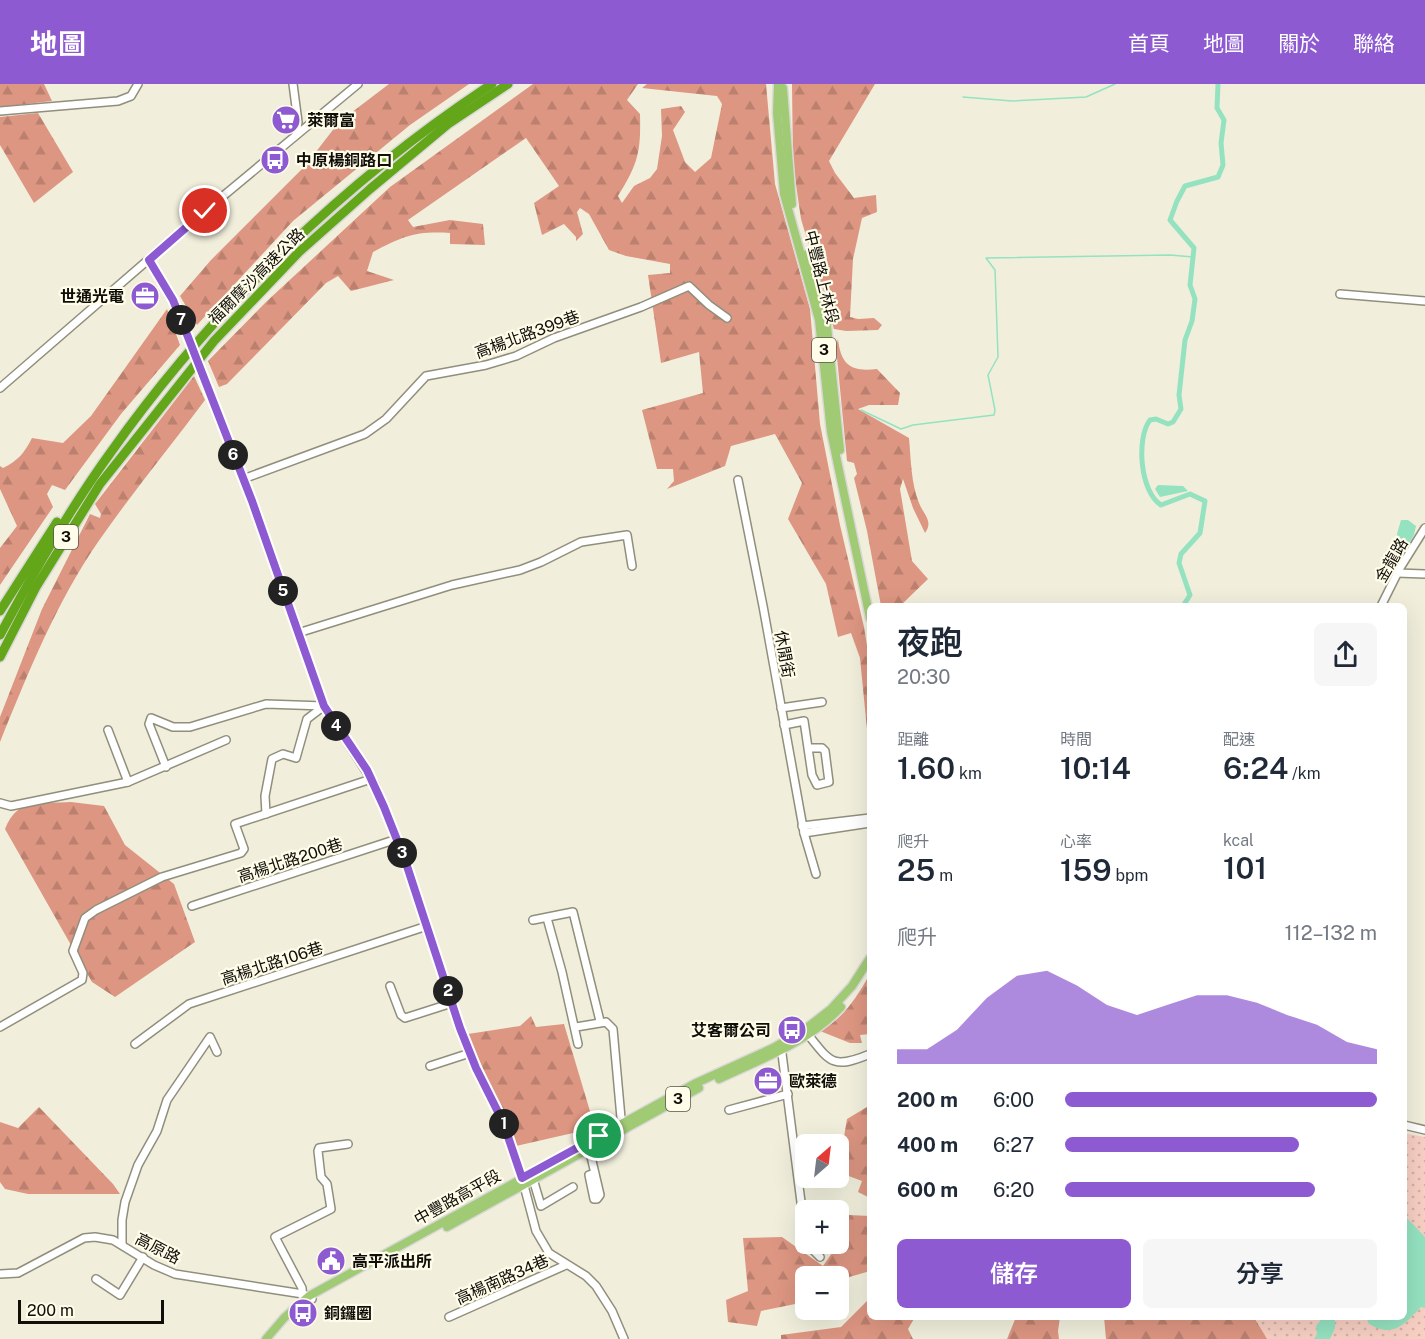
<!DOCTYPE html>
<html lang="zh-TW">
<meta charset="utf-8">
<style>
body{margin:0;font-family:"Public Sans","Noto Sans TC",sans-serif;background:#f6f6f7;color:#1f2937;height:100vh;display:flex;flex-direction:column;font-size:22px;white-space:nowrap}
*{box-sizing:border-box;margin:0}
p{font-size:20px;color:#747a83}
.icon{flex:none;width:33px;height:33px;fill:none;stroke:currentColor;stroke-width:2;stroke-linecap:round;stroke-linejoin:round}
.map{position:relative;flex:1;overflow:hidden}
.sheet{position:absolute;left:867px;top:519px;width:540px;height:717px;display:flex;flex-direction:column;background:#fff;border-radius:9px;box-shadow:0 6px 24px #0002}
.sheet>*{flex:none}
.needle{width:39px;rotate:28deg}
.buttons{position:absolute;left:795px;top:1050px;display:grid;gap:12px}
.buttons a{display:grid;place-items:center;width:54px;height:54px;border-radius:9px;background:#fff;box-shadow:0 6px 24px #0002;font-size:30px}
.scale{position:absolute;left:18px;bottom:15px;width:146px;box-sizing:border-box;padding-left:6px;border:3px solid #0f0e08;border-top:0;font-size:16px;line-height:21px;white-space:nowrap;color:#0f0e08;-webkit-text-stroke:4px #fffce9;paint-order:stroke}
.pin{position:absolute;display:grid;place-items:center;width:51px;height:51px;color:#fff;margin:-26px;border:3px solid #fff;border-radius:50%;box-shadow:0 2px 6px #0007}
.km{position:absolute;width:30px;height:30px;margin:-15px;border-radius:50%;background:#222;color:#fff;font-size:16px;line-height:30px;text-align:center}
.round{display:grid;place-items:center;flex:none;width:63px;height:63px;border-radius:9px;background:#f6f6f7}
.headline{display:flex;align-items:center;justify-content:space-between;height:102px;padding:0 30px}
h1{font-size:33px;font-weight:600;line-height:45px}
.stats{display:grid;grid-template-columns:repeat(3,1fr);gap:9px;height:102px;padding:6px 30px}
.stats div{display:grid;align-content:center}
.stats b{font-size:30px;font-weight:600}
.stats small{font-size:16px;font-weight:400}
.stats p{font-size:16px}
.chart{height:168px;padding:12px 30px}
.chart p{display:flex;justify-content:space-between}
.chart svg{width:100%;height:108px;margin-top:6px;fill:#8d5ad2;opacity:.7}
.button{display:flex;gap:12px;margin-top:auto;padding:12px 30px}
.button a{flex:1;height:69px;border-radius:9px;background:#8d5ad2;color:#fff;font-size:24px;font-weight:600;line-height:69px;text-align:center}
.button a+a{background:#f6f6f7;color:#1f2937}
ul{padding:0 30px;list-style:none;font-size:20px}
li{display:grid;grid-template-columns:96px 72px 1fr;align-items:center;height:45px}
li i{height:15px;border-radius:8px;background:#8d5ad2}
header{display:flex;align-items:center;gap:36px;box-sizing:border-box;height:84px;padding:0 30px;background:#8d5ad2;color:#fff}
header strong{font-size:28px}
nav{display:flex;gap:33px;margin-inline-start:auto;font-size:21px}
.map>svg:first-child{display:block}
.grass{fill:url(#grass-dots)}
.forest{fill:url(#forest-firs)}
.water{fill:#94e2c0}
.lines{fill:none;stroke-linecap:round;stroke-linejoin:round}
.stream{stroke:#94e2c0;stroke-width:1.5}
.canal{stroke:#94e2c0;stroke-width:5}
.minor-casing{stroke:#908e7c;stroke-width:10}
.major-casing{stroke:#d9d8d7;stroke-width:11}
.highway-casing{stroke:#d9d8d7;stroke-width:12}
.minor{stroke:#fff;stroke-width:7}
.major{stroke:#a1ca75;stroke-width:8}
.highway{stroke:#63a619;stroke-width:9}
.minor-bridge-casing{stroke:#908e7c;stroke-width:10;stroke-linecap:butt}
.minor-bridge{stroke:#fff;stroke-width:7}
.route-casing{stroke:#fff;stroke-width:12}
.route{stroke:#8d5ad2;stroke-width:8}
.labels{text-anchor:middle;stroke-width:4.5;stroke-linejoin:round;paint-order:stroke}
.shield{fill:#fffce9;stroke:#57554c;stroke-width:1.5}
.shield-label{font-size:15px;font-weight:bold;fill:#0f0e08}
.poi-label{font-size:16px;font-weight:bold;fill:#0f0e08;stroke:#fffce9;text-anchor:start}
.street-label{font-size:16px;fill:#0f0e08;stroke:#fffce9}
</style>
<header>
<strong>地圖</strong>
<nav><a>首頁</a><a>地圖</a><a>關於</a><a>聯絡</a></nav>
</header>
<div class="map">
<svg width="1425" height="1255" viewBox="0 0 1425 1255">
<defs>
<pattern id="grass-dots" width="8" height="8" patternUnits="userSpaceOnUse" patternTransform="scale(1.5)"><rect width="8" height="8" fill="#f8cfc3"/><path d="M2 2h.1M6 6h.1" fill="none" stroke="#d3b1a6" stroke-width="1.8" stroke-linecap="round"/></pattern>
<pattern id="forest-firs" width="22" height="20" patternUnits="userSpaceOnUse" patternTransform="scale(1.5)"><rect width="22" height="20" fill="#dd9682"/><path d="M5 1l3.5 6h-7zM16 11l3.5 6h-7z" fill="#bc806f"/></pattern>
</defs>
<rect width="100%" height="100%" fill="#f1efdc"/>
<polygon class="grass" points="1404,1049 1425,1053 1425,1255 1260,1255 1260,1243 1255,1233 1404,1233"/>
<g class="forest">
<polygon points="0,0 44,0 52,17 0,23"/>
<polygon points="389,0 469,0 410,41 293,137 197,241 180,212 211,176 305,82 339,38"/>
<path d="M533,0H638L627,16L640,30C641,68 638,80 618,112L622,119L634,102L650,94L657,85L662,52L661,25L681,22L685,28L673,46L685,78L695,88L711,74L722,20L717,12L642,4L647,0H766L775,100L810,225L820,340L840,441L864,543L870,580V676L860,574L851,549L838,553L826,500L788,435L802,399L775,350L731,362L725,382L667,405L674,397L673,385H657L642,326L703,309L699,268L661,279L648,191L670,189V180L626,172L609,166L589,130L580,124L577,128L583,150L576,157V153L564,140L542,151L534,119L559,102L526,54L408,136L413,143L450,136L483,140L485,161L450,160V149C415,147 404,152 373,168L367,187L394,196L351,207L338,192L326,199L227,300L219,303L208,277L266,218L390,103Z"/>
<polygon points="792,0 875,0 829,77 835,89 854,114 876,111 877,128 862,134 853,175 850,233 858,235 874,234 882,241 878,246 846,247 834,245 801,135 793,80"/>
<polygon points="38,29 73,88 34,119 0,61 0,33"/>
<path d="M167,225L180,261L121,330L65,406L52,401L47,410L53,423L0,501V464L17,442L0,405V382L3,384C18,377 25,368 32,354L63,359L91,332Z"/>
<path d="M838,255C841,282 852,288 877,285L900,309L898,321H869L858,325L909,354C911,376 911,399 919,419C923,430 934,437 925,449L913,424L903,395L900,405L912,477L928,495L900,522H881L867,447L854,394L857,390L854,379L847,377L836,263Z"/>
<path d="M194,292L205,316C170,363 132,409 98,458C56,519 28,589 0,658V633L42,525L90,430L100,434L101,430L95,420Z"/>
<path d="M71,718L104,722L125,761L174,800L195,858L115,913L92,898L5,745C18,712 41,720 71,718Z"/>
<path d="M870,890V950L860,951L862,959H850L820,947C844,934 856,914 870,890Z"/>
<polygon points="531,932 536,943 564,940 595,1044 516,1062 468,950 520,942"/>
<polygon points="39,1023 113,1100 120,1110 28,1110 5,1105 0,1098 0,1038 18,1044"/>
<polygon points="867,1023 870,1024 870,1114 858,1108 862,1097 838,1088 847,1035"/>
<polygon points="849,1131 870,1132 870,1187 839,1196 838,1192 806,1192 805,1218 761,1227 757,1242 728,1238 726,1216 748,1207 743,1154 782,1153 823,1182 845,1150 840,1142"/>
<polygon points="870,1214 870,1233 915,1233 908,1245 913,1255 781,1255 781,1251 841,1243"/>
<polygon points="1016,1233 1060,1233 1058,1247 1059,1255 1007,1255"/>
<polygon points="1104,1233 1254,1233 1267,1255 1106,1255"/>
</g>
<g class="water">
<polygon points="1158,401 1183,402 1188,407 1160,413 1155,405"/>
<polygon points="1401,436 1408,436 1416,442 1414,451 1405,466 1396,461 1397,450"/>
<path d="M1404,1131L1425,1153V1224L1421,1223C1404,1241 1392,1255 1368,1239L1367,1233H1404Z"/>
<polygon points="1323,1233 1335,1233 1335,1244 1330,1255 1314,1255 1317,1250 1316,1242"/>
</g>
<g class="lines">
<g class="stream">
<polyline points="963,13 1012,17 1086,13 1115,0"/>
<polyline points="861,326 901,345 913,341 994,331 995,326 988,291 998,273 995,186 986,174 1170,171 1193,173"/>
</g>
<path class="canal" d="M1183,522L1190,511L1179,479L1181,470L1200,449L1205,417L1190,410L1161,421C1140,408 1136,354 1150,336L1156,335L1168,340L1173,338L1181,325L1179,311L1185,256L1192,237L1195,215L1190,201L1194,164L1170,136L1177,117L1185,102L1218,93L1223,81L1221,59L1224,36L1217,24L1218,0"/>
<g class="minor-casing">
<g id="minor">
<polyline points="293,0 298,38 296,51"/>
<polyline points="0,27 118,17 131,12 138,0"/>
<polyline points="149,176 173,216"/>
<polyline points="1340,210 1425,217"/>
<polyline points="0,304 193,137 358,0"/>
<polyline points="211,313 252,417 324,622 375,701 405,776 460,944 476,984 503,1038 522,1094 536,1147 549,1169 586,1192 596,1202 612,1227 624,1255"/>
<polyline points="243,395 365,350 386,335 426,292 486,281 516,272 554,254 641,223 689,202 709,221 727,234"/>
<polyline points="738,396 763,522 804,749 816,790"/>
<polyline points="1397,489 1425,490"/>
<polyline points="1381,522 1400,484 1425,444"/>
<polyline points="298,549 452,501 520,486 541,478 581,458 627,451 632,482"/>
<polyline points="781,624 822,618"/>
<polyline points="784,641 804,637 812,691 817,701 829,698 825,667 822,664 810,664"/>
<polyline points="108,646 128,698"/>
<polyline points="166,683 149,640 151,634 173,643 190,643 266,620 324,622"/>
<polyline points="0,719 11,722 128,698 226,656"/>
<polyline points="266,730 265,712 272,675 283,670 296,674 307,635 324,622"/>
<polyline points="802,742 870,734"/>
<polyline points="804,749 870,739"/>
<polyline points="192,822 397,755"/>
<polyline points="547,834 562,888 578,960"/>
<polyline points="533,836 573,828 600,937"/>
<polyline points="390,902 401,931 405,934 452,919"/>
<polyline points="0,943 82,896 83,889 73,867 85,834 96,826 162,793 241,769 244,765 235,740 371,695"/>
<polyline points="576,943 606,938 613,945 621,1034 624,1042"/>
<path d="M806,948C830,978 832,986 870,970"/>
<polyline points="135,960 189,920 427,842"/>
<polyline points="781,962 806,1157"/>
<polyline points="430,982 470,969"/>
<polyline points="729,1026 788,1010"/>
<polyline points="1404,1041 1425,1046"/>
<polyline points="589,1064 600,1111 597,1115 594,1115 589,1091 595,1089"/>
<polyline points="533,1095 541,1122 573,1103"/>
<polyline points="122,1160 122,1136 125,1118 138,1081 157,1047 167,1016 210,953 217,968"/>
<polyline points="807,1160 820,1173"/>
<polyline points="0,1190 18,1189 84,1154 95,1153 113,1156 154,1181 175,1190 303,1210 312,1215"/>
<polyline points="96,1195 120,1211 143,1173"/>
<polyline points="303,1214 302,1204 275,1153 331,1125 327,1100 321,1093 318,1067 319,1064 348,1060"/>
<polyline points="449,1233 566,1181"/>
</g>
</g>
<g class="major-casing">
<g id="major">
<polyline points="778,0 777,29 784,110 819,236 831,348 870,534"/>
<polyline points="783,4 792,120"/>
<polyline points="807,170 826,233 840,366"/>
<path d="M719,995C761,975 809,958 841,923"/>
<polyline points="447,1143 699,1004"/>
<polyline points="266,1255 284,1234 309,1212 694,1000 773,964 804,946 831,925 852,902 870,874"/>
</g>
</g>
<g class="highway-casing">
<g id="highway">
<polyline points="0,527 57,438"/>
<path d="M0,551C34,488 69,426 111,368C212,225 346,96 492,0"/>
<polyline points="0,573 36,503 100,400 214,257 299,168 370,105 448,40 508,0"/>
</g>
</g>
<use href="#minor" class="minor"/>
<use href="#major" class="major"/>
<use href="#highway" class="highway"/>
<g class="minor-bridge-casing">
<polyline id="minor-bridge" points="173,216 211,313"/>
</g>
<use href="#minor-bridge" class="minor-bridge"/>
</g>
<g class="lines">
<g class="route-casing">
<polyline id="route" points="205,127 149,176 173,216 188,253 252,417 324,622 367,686 384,723 405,776 460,944 476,984 503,1038 522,1094 599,1052"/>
</g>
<use href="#route" class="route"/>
</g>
<defs>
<g id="supermarket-disc" transform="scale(1.5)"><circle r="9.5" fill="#8d5ad2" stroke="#fffce9"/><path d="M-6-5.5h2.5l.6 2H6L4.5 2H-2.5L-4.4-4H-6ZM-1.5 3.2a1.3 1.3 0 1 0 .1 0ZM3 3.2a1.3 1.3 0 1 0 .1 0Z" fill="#fff"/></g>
<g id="bus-disc" transform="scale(1.5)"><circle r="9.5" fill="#8d5ad2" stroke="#fffce9"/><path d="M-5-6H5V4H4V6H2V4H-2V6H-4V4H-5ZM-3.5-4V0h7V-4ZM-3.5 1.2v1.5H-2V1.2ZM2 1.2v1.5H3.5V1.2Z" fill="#fff"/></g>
<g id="office-disc" transform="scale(1.5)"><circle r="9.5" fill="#8d5ad2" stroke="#fffce9"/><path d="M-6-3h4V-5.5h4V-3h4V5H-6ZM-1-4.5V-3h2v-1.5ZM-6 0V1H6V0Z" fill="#fff"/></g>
<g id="civic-disc" transform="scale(1.5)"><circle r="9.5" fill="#8d5ad2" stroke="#fffce9"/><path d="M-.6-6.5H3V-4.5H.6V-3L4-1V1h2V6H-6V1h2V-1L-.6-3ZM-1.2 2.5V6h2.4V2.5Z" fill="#fff"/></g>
</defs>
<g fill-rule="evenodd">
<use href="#supermarket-disc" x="286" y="36"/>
<use href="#bus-disc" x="275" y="76"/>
<use href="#office-disc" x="145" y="212"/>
<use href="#bus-disc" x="792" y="946"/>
<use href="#office-disc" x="768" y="997"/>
<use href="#civic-disc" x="331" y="1177"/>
<use href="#bus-disc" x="303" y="1229"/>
</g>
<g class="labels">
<g class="shield">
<rect x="812" y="254" width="24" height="24" rx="4.5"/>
<rect x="54" y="441" width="24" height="24" rx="4.5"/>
<rect x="666" y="1003" width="24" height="24" rx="4.5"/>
</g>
<g class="shield-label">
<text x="824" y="271">3</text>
<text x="66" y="458">3</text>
<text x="678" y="1020">3</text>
</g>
<g class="poi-label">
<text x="307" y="42">萊爾富</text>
<text x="296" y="82">中原楊銅路口</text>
<text x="124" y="218" text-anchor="end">世通光電</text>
<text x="771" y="952" text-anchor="end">艾客爾公司</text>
<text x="789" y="1003">歐萊德</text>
<text x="352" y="1183">高平派出所</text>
<text x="324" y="1235">銅鑼圈</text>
</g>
<g class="street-label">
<text transform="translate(256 192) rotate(-45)" y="6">福爾摩沙高速公路</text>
<text transform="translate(822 193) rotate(76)" y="6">中豐路上林段</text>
<text transform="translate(527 250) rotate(-20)" y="6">高楊北路399巷</text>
<text transform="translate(1391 476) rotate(-60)" y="6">金龍路</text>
<text transform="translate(785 570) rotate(80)" y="6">休閒街</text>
<text transform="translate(290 776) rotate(-18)" y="6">高楊北路200巷</text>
<text transform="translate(272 879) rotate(-18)" y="6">高楊北路106巷</text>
<text transform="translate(457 1113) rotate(-29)" y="6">中豐路高平段</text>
<text transform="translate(158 1164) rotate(27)" y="6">高原路</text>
<text transform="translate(502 1195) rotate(-24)" y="6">高楊南路34巷</text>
</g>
</g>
</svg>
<div class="buttons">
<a><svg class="needle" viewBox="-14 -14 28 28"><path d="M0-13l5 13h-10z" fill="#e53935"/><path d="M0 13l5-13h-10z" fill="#747a83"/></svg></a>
<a>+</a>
<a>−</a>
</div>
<div class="scale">200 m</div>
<div class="pin" style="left:599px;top:1052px;background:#1e9e55"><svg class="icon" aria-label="arrive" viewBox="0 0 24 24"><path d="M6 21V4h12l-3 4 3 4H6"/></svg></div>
<div class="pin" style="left:205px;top:127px;background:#d93025"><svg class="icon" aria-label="check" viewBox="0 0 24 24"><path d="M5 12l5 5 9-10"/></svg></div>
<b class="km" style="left:504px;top:1040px">1</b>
<b class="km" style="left:448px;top:907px">2</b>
<b class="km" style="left:402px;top:769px">3</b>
<b class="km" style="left:336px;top:642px">4</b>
<b class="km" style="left:283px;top:507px">5</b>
<b class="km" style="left:233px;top:371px">6</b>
<b class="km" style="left:181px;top:236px">7</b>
<section class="sheet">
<div class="headline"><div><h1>夜跑</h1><p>20:30</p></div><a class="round"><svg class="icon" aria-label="share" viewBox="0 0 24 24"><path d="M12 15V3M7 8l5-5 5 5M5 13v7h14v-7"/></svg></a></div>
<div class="stats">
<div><p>距離</p><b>1.60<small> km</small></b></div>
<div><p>時間</p><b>10:14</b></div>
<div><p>配速</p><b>6:24<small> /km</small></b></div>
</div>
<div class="stats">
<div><p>爬升</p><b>25<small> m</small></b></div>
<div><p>心率</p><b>159<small> bpm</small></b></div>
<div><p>kcal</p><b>101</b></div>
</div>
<div class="chart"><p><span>爬升</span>112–132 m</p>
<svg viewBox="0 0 160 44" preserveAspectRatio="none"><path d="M0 44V38L10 38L20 30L30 17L40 8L50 6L60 12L70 20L80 24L90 20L100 16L110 16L120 19L130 24L140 28L150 35L160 38V44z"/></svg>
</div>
<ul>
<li><b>200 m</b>6:00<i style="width:100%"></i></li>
<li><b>400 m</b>6:27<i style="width:75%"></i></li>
<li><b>600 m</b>6:20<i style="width:80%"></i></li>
</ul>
<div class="button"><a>儲存</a><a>分享</a></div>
</section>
</div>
